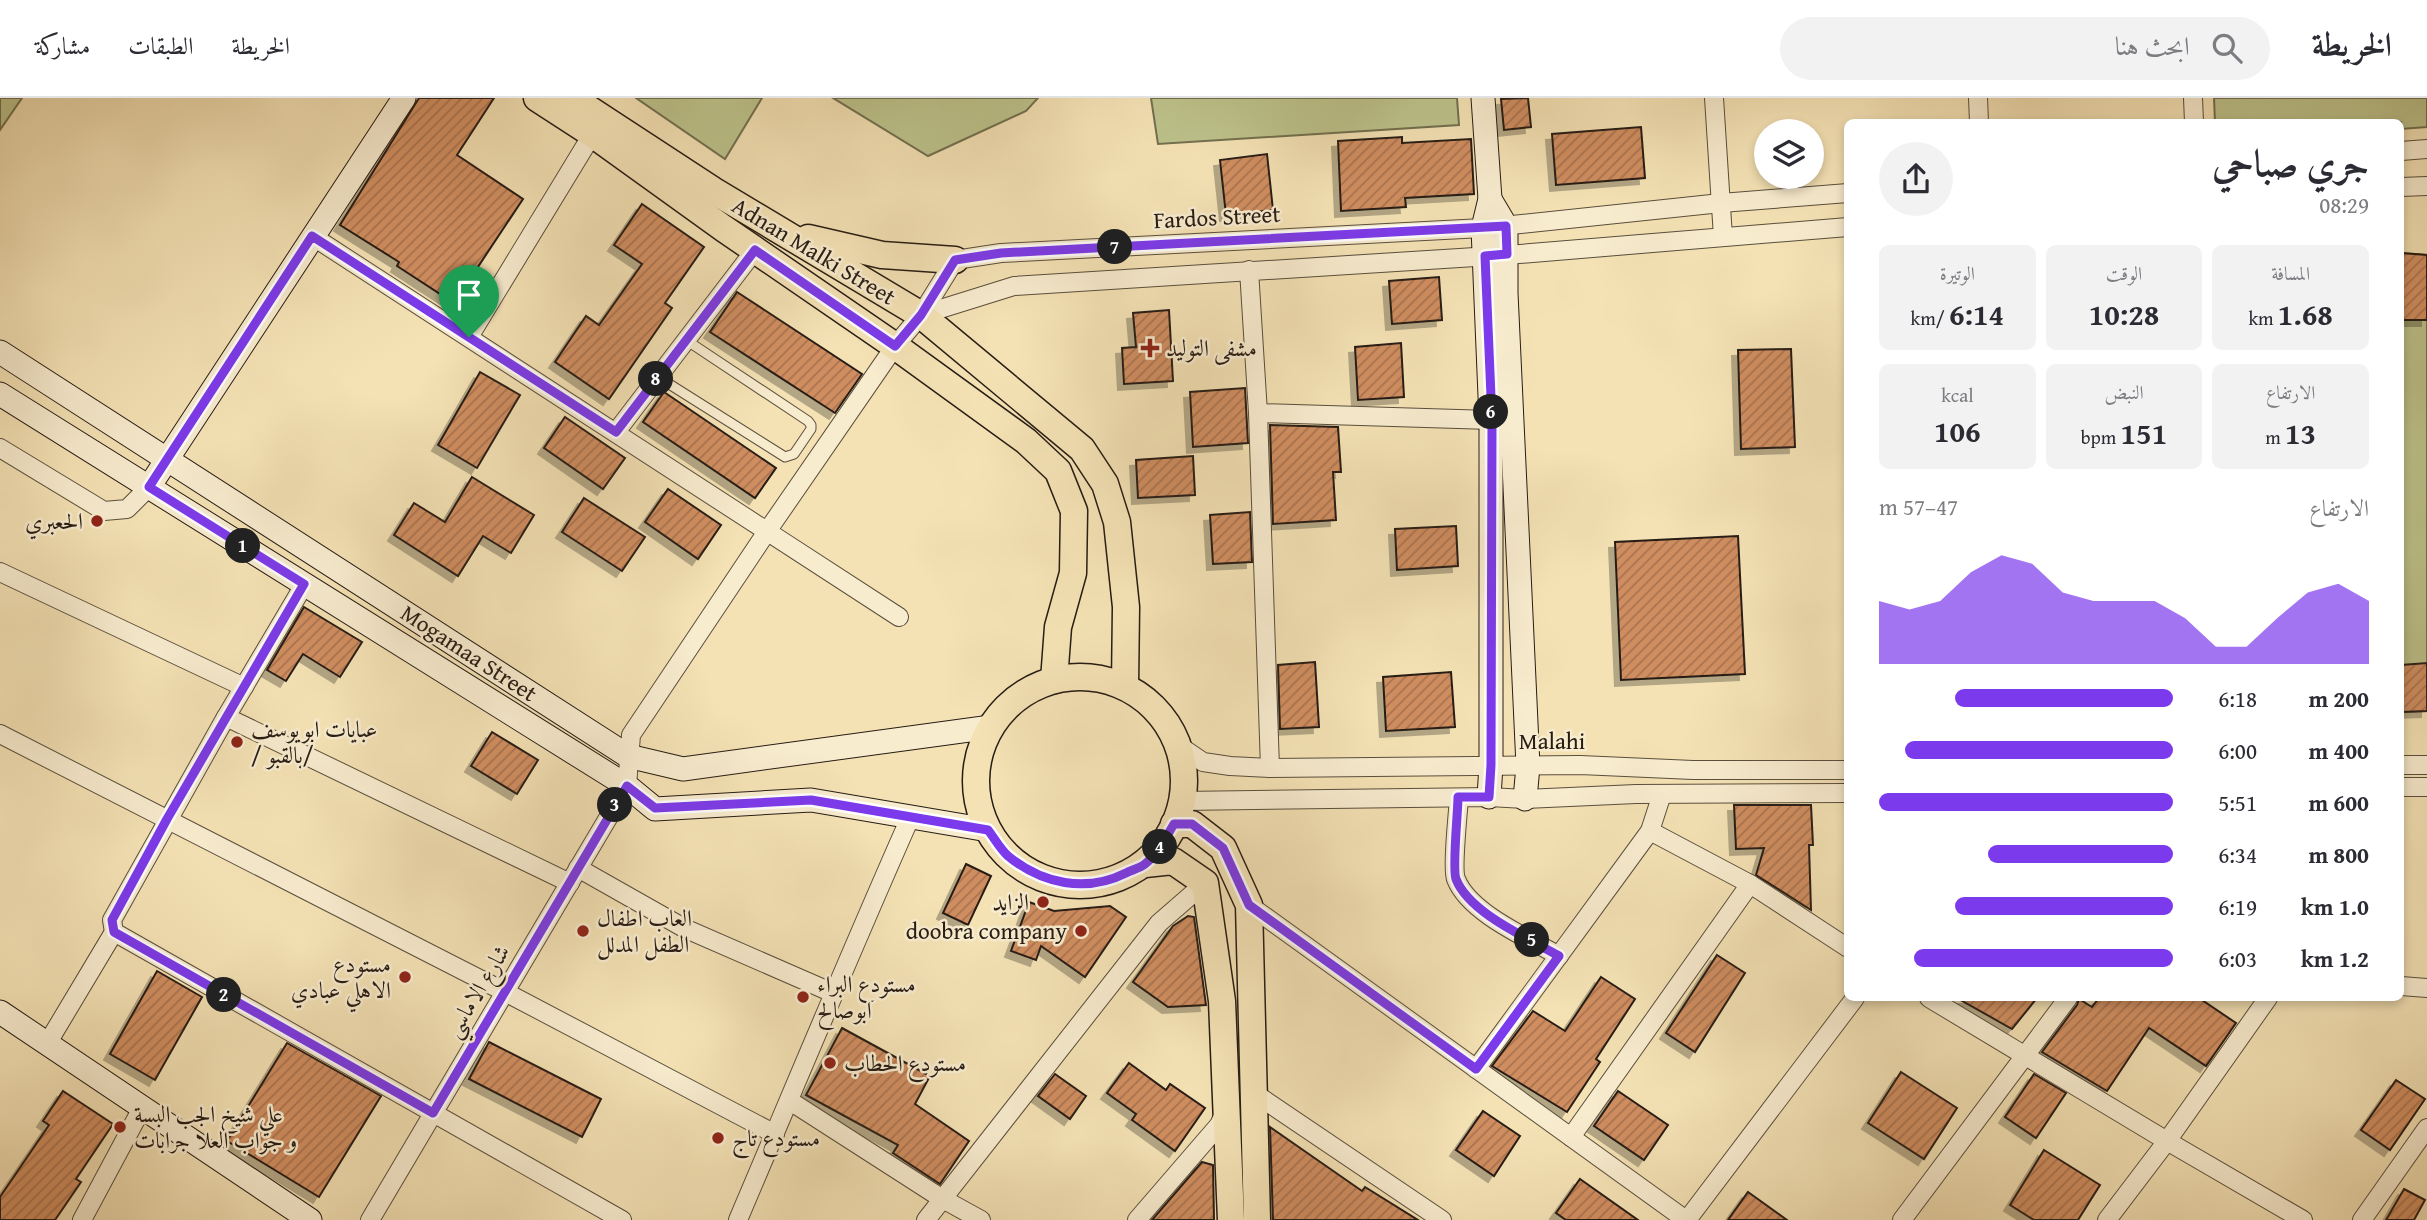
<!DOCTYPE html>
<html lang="ar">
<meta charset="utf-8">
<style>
body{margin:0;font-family:"Gentium Book Plus",Amiri,serif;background:#f2f2f3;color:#2b2b33;direction:rtl;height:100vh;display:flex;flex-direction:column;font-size:26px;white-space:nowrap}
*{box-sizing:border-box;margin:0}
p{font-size:23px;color:#7c7c81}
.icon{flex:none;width:38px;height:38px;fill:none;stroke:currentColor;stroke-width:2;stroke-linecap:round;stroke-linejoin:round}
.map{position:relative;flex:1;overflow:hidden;direction:ltr}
.side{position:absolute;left:1844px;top:21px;width:560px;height:882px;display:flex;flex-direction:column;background:#fff;border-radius:10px;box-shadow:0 4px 10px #0003;direction:rtl}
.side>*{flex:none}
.tools{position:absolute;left:1754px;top:21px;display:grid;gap:14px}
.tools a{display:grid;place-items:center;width:70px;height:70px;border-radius:50%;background:#fff;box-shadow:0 4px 10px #0003;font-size:35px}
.pin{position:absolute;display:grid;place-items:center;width:60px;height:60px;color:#fff;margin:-72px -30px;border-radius:50% 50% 50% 0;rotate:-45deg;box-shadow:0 0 7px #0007}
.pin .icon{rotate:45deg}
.km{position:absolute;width:35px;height:35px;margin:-18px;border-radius:50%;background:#222;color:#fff;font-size:19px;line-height:35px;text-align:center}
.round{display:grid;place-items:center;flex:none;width:74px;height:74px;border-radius:37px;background:#f2f2f3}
.summary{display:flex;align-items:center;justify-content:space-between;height:119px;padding:0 35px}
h1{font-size:38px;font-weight:700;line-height:52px}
.figures{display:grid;grid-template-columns:repeat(3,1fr);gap:10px;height:119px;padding:7px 35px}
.figures div{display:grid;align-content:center;border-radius:10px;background:#f2f2f3;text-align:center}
.figures b{font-size:30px;font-weight:700}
.figures small{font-size:19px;font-weight:400}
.figures p{font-size:19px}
.chart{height:196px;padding:14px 35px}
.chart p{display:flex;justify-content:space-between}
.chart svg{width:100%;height:126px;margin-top:7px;fill:#7c3aed;opacity:.7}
ul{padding:0 35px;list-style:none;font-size:23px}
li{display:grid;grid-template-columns:112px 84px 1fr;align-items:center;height:52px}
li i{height:18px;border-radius:9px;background:#7c3aed}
header{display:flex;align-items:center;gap:42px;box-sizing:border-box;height:98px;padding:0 35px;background:#fff;border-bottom:2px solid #e1e1e2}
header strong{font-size:33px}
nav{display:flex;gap:38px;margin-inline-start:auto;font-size:24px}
.search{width:490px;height:63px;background:#f2f2f3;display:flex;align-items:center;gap:18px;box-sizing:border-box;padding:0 24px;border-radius:38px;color:#7c7c81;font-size:26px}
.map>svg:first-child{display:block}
.green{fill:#bdc38c;stroke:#727050;stroke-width:2}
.building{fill:url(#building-hatch);stroke:#271c14;stroke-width:2;filter:url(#shadow)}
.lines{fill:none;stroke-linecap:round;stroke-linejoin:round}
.lane-casing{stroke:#5a4e3c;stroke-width:11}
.street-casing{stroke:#5a4e3c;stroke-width:20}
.secondary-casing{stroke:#271c14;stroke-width:25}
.primary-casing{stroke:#271c14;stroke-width:29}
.lane{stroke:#f8eccf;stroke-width:9}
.street{stroke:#f8eccf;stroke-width:18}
.secondary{stroke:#f8eccf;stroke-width:23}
.primary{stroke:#f4e2b5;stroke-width:26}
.route-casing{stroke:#fff;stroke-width:14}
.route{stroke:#7c3aed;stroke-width:9}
.poi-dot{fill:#8f2418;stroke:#f8eccf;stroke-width:2.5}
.labels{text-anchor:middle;stroke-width:5;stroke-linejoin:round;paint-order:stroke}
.street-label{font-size:23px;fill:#271c14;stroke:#f8eccf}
.poi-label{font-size:23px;fill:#271c14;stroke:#f8eccf;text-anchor:start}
</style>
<header>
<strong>الخريطة</strong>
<div class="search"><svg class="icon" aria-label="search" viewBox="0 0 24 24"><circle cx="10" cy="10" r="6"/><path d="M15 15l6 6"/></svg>ابحث هنا</div>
<nav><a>الخريطة</a><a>الطبقات</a><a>مشاركة</a></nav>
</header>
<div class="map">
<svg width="2427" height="1122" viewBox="0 0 2427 1122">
<defs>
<pattern id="building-hatch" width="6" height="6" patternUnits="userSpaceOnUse" patternTransform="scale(1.75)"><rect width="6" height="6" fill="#d08e61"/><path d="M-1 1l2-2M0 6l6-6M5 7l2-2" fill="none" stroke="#a9734f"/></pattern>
<filter id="shadow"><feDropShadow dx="-6" dy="6" stdDeviation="0" flood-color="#0004"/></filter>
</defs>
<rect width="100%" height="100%" fill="#f4e2b5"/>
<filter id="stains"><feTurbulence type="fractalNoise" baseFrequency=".00286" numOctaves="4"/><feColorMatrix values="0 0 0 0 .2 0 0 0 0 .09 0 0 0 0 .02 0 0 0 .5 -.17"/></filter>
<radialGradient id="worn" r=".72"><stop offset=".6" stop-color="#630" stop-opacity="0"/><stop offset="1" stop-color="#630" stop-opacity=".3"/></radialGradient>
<g class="green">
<polygon points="0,0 22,0 0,32"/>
<polygon points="636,0 762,0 725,61"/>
<polygon points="833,0 1038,0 1026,13 928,58"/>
<polygon points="1151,0 1457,0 1459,27 1158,46"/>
<polygon points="2214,0 2427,0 2427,29 2401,31 2401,24 2215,24"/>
<polygon points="2401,155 2427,157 2427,613 2401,614"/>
</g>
<g class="building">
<polygon points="419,0 494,0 457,57 523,101 454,205 397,168 399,164 340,127"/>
<polygon points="1528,0 1531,29 1504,32 1501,1"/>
<polygon points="1641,29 1645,80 1556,87 1552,36"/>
<polygon points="1402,39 1402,45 1471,41 1474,96 1405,100 1406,109 1341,113 1338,43"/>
<polygon points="1267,56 1273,112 1226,117 1220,62"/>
<polygon points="642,106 704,149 665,205 672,210 609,301 555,264 586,218 599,227 642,166 614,147"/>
<polygon points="2401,155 2427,157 2427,222 2401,222"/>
<polygon points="1439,179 1442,222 1392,226 1389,183"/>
<polygon points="737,194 862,276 835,315 710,234"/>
<polygon points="1169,212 1173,283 1124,286 1122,250 1136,249 1133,215"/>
<polygon points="1401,245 1404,299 1358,302 1355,249"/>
<polygon points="1791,251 1795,349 1741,351 1738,252"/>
<polygon points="480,274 520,297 477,370 438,347"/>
<polygon points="1245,290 1248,345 1193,349 1190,294"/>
<polygon points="664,294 776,370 755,400 643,324"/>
<polygon points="565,319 625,360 603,391 544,350"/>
<polygon points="1270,327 1338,329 1341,374 1333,374 1336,422 1273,426"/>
<polygon points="1193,358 1195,397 1138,400 1136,362"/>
<polygon points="472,379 534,417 511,455 483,438 458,478 394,437 414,405 445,424"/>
<polygon points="668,391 721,427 698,461 645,424"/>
<polygon points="584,400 645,439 622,473 562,434"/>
<polygon points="1250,414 1252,464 1213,466 1210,417"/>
<polygon points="1456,428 1458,468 1397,472 1395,431"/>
<polygon points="1738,438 1745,576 1621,582 1615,444"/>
<polygon points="304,509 362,544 340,579 303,556 286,583 267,572"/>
<polygon points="1315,564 1319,629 1280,631 1278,567"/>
<polygon points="2427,565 2427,613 2401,614 2401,567"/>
<polygon points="1451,574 1455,629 1386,633 1383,579"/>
<polygon points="492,634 538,662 517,696 471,668"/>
<polygon points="1734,707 1811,707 1813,747 1809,747 1811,812 1756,777 1764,750 1736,751"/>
<polygon points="966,766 991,778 968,827 943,815"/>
<polygon points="1029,804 1054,813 1110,808 1126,819 1085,879 1041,848 1036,862 1011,853"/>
<polygon points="1188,818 1194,819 1206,907 1168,909 1133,884 1173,828"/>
<polygon points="1717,857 1745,875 1695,954 1666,935"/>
<polygon points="157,873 202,899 155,982 110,956"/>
<polygon points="1601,879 1635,901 1596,961 1600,964 1567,1014 1492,968 1533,913 1565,933"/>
<polygon points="1957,900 2037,900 2012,931"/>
<polygon points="2099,900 2199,900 2236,925 2206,968 2149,930 2107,993 2042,954 2077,907 2079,901 2092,909"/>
<polygon points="842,930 930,978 915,1006 969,1043 940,1086 893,1055 898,1047 806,997"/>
<polygon points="489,944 601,1001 582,1039 469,981"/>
<polygon points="287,945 381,998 319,1099 227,1043"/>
<polygon points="1129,965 1166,992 1170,986 1205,1010 1175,1053 1132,1022 1136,1016 1107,995"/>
<polygon points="1901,974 1957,1010 1924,1061 1868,1025"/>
<polygon points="1055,976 1086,998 1070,1021 1038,998"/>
<polygon points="2034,976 2066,995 2036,1040 2005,1019"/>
<polygon points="2396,982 2425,1001 2390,1052 2361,1032"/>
<polygon points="63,993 113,1026 76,1081 81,1084 55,1122 0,1122 0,1099 49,1027 43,1023"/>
<polygon points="1618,993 1668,1027 1644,1062 1594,1028"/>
<polygon points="1483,1013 1520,1038 1494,1078 1456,1052"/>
<polygon points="1270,1029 1362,1093 1365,1089 1418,1122 1273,1122"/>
<polygon points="2044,1052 2100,1087 2078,1122 2034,1122 2010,1107"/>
<polygon points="1202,1064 1213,1067 1214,1122 1152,1122"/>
<polygon points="1580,1081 1638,1122 1566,1122 1556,1115"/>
<polygon points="2404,1091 2425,1102 2414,1122 2386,1122"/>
<polygon points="1748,1094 1787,1122 1728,1122"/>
</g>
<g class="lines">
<g class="lane-casing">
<polyline id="lane" points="658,279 785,359 794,356 811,331 811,327 808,323 686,242"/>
</g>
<g class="street-casing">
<g id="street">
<polyline points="1714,0 1723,139"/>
<polyline points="1978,0 1979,24"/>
<polyline points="2193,0 2194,24"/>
<polyline points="2401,53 2427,51"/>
<polyline points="2401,89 2427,88"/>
<polyline points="312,138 899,519"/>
<polyline points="1249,172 1258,315 1270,670"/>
<polyline points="921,217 1014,188 1507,157 1848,129"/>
<polyline points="469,239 598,27"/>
<polyline points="1258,315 1491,322"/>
<polyline points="616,334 755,152"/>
<polyline points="0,350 104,413 127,411 149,389"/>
<polyline points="0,474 244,589"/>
<polyline points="304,487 226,619 570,785"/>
<polyline points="226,619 112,822 114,834 622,1122"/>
<polyline points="0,636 505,894 775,1036"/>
<polyline points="1178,647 1203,664 1230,668 1270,670 1580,667 1693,672 1848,672"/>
<polyline points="2401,667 2427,667"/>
<polyline points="2401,689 2427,689"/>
<path d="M1459,700C1458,714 1452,771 1456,781C1469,815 1528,840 1559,858"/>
<polyline points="1182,703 1489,699 1525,701 1636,696 1848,695"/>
<polyline points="1650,733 1750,786 1848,850"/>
<polyline points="578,770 684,830 833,895"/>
<polyline points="1249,807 1686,1122"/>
<polyline points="2401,888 2427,890"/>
<polyline points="1929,900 2167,1043 2303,1122"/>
<polyline points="47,946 114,834"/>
<polyline points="1476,971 1650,733 1662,696"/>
<polyline points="1254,995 1442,1122"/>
<polyline points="790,1003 941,1100 981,1122"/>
<polyline points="1571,1039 1750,786"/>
<polyline points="82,1122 142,1010"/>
<polyline points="370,1122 627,688 631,637 768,432 895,248 921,217 955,162 1001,155 1483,130 1721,105 1848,95"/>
<path d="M738,1122C795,988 851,853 910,720"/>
<polyline points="926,1122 1159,825 1205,785"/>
<polyline points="1137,1122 1219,1027 1225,1014"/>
<polyline points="1687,1122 1855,900"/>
<polyline points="1902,1122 2068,900"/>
<polyline points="2107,1122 2167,1043 2268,900"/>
<polyline points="2362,1122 2427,1030"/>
</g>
</g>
<g class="secondary-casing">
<g id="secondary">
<polyline points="1483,0 1490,101 1483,130 1491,322 1491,667 1489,699"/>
<polyline points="1490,101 1506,128 1506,195 1528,668 1525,701"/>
<polyline points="0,254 628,658 683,671 991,629"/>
<polyline points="0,296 627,688 655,711 811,702 988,732"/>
<polyline points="149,389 404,0"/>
<polyline points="0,914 310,1122"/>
</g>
</g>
<g class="primary-casing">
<g id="primary">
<polyline points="537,0 591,35 723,130 895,248 1026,343 1058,373 1074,413 1073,475 1058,529 1054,582"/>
<polyline points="572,0 714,93 921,217 1082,351 1105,386 1117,424 1126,509 1125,588"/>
<polyline points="808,140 882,157 955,162"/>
<circle cx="1080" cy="683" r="104"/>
<polyline points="1174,726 1192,726 1223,750 1249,807 1257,1122"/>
<polyline points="1145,766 1173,763 1205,785 1222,903 1231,1122"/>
</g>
</g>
<use href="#lane" class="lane"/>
<use href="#street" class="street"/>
<use href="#secondary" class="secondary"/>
<use href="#primary" class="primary"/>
</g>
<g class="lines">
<g class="route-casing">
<path id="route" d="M1506,128L1507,156L1485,158L1492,322L1491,667L1489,699H1458C1458,714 1452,771 1456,781C1469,815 1528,840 1559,858L1476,971L1249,807L1223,750L1192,726H1174C1166,739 1158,756 1145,766C1140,770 1132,772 1126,775C1086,795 1042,786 1008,758C1000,751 995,741 988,732L811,702L655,710L627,688L433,1015L114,834L112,822L167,721L304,486L149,389L312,138L616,334L755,152L895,248L921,217L955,162L1001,155Z"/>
</g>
<use href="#route" class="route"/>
</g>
<g class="poi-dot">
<path d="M1146.5 239.5h7v7h7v7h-7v7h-7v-7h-7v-7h7z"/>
<circle cx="97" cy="423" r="7"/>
<circle cx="237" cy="644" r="7"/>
<circle cx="1043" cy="804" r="7"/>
<circle cx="583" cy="833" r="7"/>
<circle cx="1081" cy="833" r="7"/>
<circle cx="405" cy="879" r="7"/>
<circle cx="803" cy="899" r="7"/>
<circle cx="830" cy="965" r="7"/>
<circle cx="120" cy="1029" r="7"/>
<circle cx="718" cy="1040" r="7"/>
</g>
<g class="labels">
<g class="street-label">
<text transform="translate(1217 119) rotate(-3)" y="8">Fardos Street</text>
<text transform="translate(814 153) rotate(31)" y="8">Adnan Malki Street</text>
<text transform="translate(469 555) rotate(33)" y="8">Mogamaa Street</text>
<text x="1552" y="651">Malahi</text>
<text transform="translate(477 893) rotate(-59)" y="8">شارع الاماسي</text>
</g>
<g class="poi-label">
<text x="1166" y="258">مشفى التوليد</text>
<text x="83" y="431" text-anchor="end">الحعبري</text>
<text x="251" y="639">عبايات ابويوسف<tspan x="251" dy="26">/ بالقبو/</tspan></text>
<text x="1029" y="812" text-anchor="end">الزايد</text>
<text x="597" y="828">العاب اطفال<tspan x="597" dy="26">الطفل المدلل</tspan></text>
<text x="1067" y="841" text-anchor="end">doobra company</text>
<text x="391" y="874" text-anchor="end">مستودع<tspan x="391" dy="26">الاهلي عبادي</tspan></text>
<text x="817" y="894">مستودع البراء<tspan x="817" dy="26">ابوصالح</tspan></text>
<text x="844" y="973">مستودع الحطاب</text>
<text x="134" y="1024">علي شيخ الجب البسة<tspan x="134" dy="26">و جواب العلا جرابات</tspan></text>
<text x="732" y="1048">مستودع تاج</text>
</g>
</g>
<rect width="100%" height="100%" filter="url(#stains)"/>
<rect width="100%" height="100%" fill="url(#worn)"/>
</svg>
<div class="tools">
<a><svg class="icon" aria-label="layers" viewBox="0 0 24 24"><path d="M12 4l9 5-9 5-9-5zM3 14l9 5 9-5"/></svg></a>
</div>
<div class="pin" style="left:469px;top:239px;background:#1e9e55"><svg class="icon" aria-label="arrive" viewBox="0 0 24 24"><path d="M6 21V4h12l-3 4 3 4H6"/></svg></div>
<b class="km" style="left:243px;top:448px">1</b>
<b class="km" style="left:224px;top:897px">2</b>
<b class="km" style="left:615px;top:707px">3</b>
<b class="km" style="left:1160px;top:749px">4</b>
<b class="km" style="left:1532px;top:842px">5</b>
<b class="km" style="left:1491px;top:314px">6</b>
<b class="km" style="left:1115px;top:149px">7</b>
<b class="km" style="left:656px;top:281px">8</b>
<section class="side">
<div class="summary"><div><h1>جري صباحي</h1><p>08:29</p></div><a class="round"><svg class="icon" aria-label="share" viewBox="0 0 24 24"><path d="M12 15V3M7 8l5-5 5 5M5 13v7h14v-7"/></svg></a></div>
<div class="figures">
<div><p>المسافة</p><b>1.68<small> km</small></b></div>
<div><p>الوقت</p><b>10:28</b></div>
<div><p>الوتيرة</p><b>6:14<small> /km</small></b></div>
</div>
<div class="figures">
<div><p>الارتفاع</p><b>13<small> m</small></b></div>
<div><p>النبض</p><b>151<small> bpm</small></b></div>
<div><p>kcal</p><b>106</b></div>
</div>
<div class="chart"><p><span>الارتفاع</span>47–57 m</p>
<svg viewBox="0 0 160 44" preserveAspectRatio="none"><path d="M0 44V22L10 25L20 22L30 12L40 6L50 9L60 19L70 22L80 22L90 22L100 28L110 38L120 38L130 28L140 19L150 16L160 22V44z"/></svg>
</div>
<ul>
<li><b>200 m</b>6:18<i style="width:74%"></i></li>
<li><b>400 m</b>6:00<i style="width:91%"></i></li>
<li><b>600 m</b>5:51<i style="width:100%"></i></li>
<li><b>800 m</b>6:34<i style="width:63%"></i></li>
<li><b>1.0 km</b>6:19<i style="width:74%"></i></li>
<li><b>1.2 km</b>6:03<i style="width:88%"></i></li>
</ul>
</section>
</div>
